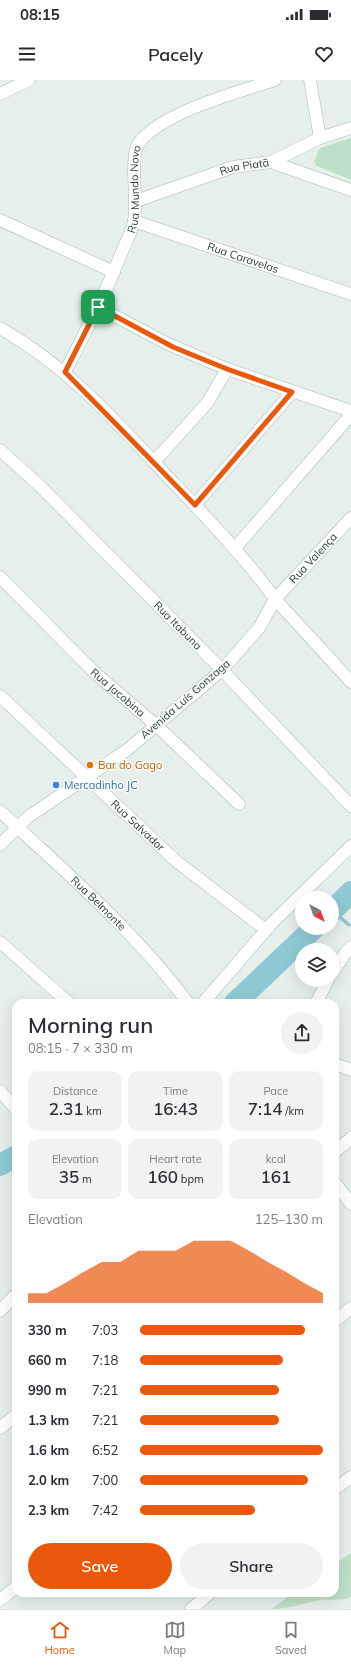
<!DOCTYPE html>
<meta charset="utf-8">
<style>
body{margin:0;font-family:Mulish,sans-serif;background:#f2f2f3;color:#2b2b33;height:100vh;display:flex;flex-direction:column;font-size:15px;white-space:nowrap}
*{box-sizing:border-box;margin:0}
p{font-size:13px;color:#7c7c81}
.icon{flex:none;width:22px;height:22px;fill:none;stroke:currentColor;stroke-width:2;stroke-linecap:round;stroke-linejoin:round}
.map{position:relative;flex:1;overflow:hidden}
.side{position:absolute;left:12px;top:919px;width:327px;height:598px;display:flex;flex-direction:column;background:#fff;border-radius:12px;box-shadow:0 4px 16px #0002}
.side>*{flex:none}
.needle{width:26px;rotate:139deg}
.controls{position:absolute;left:295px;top:811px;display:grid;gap:8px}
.controls a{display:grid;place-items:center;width:44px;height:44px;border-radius:50%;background:#fff;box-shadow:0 4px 16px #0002;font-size:20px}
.pin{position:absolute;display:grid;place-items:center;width:34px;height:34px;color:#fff;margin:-17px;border-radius:8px;box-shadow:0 2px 6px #0006}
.round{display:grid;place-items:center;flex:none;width:42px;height:42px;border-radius:21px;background:#f2f2f3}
.overview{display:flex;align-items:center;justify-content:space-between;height:68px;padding:0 16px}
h1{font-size:22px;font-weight:600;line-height:30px}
.figures{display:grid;grid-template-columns:repeat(3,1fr);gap:6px;height:68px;padding:4px 16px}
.figures div{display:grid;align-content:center;border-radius:10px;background:#f2f2f3;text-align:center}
.figures b{font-size:17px;font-weight:600}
.figures small{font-size:11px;font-weight:400}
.figures p{font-size:11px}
.chart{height:112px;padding:8px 16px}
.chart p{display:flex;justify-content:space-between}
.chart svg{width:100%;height:72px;margin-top:4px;fill:#ea580c;opacity:.7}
.primary-button{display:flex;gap:8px;margin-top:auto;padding:8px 16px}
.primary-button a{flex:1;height:46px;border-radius:24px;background:#ea580c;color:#fff;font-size:16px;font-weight:600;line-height:46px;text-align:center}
.primary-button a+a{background:#f2f2f3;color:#2b2b33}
ul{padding:0 16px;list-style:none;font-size:13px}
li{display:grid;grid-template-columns:64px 48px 1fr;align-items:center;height:30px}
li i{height:10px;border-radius:5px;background:#ea580c}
.status{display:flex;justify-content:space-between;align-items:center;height:28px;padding:0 20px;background:#fff;direction:ltr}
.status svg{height:11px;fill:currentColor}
header{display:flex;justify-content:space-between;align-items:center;height:52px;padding:0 16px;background:#fff;font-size:18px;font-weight:600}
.dock{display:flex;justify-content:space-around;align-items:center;height:56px;border-top:1px solid #e1e1e2;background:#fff;font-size:11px;color:#7c7c81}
.dock a{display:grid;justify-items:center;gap:2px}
.dock .on{color:#ea580c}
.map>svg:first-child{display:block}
.green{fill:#bfe0c8}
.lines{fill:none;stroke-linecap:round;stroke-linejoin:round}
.stream{stroke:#8ec9d4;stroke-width:3.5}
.river{stroke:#8ec9d4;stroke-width:22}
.minor-casing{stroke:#a8b8b2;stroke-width:13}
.tertiary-casing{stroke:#a8b8b2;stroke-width:13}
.minor{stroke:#fff;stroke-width:12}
.tertiary{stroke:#fff;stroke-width:12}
.route-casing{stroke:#fff;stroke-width:8}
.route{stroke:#ea580c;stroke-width:5}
.food-dot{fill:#e8710a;stroke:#f7fbf9;stroke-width:1.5}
.shop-dot{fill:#3f7fe0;stroke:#f7fbf9;stroke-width:1.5}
.labels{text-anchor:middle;stroke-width:3;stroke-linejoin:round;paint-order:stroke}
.street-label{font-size:11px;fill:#24423a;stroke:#f7fbf9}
.food-label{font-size:11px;fill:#c56008;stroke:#f7fbf9;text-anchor:start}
.shop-label{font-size:11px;fill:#366cbe;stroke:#f7fbf9;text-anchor:start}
</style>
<div class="status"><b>08:15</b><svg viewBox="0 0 49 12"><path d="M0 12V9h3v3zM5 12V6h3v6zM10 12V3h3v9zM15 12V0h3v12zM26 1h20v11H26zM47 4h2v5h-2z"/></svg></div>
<header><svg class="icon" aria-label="menu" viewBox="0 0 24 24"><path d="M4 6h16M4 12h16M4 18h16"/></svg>Pacely<svg class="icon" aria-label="heart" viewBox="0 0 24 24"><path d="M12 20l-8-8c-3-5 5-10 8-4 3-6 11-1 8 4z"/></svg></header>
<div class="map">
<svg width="351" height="1529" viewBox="0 0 351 1529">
<rect width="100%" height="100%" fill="#e6efeb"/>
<g class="green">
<polygon points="351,58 351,100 317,86 314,81 320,68"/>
<path d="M351,1473V1517C340,1522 331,1518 320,1520C303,1523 288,1529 271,1529L294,1513H335V1484Z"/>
</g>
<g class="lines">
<polyline class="stream" points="332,830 349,845"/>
<g class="river">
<polyline points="332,831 351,812"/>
<polyline points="235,923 314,848"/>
<polyline points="0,1085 16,1076"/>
</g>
<g class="minor-casing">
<g id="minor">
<polyline points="310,0 320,58"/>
<polyline points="0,14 29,0"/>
<polyline points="271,82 351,110"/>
<path id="s1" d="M136,121L233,87L271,82L320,58L351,48"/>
<polyline points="0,140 114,192"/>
<path id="s2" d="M134,141L351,214"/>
<polyline points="98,227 168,264 227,289 351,331"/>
<path id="s3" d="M65,292C85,253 105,215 121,174C125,164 132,152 134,141C138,121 129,76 139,63C162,32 238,12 275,0"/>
<path id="s4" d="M0,370L40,406L222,590L351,726"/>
<polyline points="154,382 208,322 227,289"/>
<polyline points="195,425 292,312"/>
<polyline points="351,438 275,519 351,602"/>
<polyline points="234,469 351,335"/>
<path id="s5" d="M0,497L94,592L157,646L239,724"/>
<path id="s6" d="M0,616L176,781L266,850"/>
<path id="s7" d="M0,731C65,792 135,851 188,923"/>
<polyline points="0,862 69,923"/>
<polyline points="332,894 346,872 351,867"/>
<polyline points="203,923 272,843 351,766"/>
<polyline points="316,923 328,900"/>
<polyline points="0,1011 14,1027"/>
<polyline points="335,1072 351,1058"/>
<polyline points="335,1103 351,1124"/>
<polyline points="335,1241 351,1228"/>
<polyline points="0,1348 16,1335"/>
<polyline points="335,1409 351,1397"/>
<polyline points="0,1520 16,1507"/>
<polyline points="191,1529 210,1513"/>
</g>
</g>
<g class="tertiary-casing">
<g id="tertiary">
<path d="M0,248C67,286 115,340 167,396C205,436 243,475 275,519L259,548L222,590L127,670L28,737L0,765"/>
<polyline points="335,984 351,990"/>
<polyline points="0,1231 16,1214"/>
</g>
</g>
<use href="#minor" class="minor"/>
<use href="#tertiary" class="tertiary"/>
</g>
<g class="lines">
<g class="route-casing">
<polygon id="route" points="98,227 173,267 227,289 292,312 195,425 65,292"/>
</g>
<use href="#route" class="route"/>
</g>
<circle class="food-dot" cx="90" cy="685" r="4"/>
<circle class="shop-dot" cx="56" cy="705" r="4"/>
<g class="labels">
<g class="street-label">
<text dy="4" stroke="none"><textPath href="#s1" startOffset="114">Rua Piatã</textPath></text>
<text dy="4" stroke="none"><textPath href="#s3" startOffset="198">Rua Mundo Novo</textPath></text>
<text dy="4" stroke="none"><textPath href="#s2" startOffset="115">Rua Caravelas</textPath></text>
<text transform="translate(313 478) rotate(-47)" y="4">Rua Valença</text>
<text dy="4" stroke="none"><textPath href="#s4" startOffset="250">Rua Itabuna</textPath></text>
<text dy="4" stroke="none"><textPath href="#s5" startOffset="165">Rua Jacobina</textPath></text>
<text transform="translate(185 619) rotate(-41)" y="4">Avenida Luís Gonzaga</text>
<text dy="4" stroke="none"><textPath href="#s6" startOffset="189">Rua Salvador</textPath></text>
<text dy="4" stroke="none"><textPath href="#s7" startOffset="135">Rua Belmonte</textPath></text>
</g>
<g class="food-label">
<text x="98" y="689">Bar do Gago</text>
</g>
<g class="shop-label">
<text x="64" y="709">Mercadinho JC</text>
</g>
</g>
</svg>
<div class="controls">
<a><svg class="needle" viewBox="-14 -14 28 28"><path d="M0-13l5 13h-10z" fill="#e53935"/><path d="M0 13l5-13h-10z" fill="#7c7c81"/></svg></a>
<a><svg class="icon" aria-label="layers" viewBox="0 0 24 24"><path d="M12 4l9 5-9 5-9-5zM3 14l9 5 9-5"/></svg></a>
</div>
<div class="pin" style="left:98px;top:227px;background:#1e9e55"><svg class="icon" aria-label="arrive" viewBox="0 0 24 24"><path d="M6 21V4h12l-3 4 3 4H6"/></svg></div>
<section class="side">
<div class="overview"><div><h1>Morning run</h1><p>08:15 · 7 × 330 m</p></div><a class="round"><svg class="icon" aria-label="share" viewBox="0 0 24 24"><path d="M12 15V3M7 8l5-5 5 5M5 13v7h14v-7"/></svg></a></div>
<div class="figures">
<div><p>Distance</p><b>2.31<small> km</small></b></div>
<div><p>Time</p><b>16:43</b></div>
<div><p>Pace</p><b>7:14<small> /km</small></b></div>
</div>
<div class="figures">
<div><p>Elevation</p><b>35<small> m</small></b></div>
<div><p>Heart rate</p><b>160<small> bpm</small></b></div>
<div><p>kcal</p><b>161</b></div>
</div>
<div class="chart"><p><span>Elevation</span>125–130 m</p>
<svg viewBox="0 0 160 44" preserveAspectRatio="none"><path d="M0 44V38L10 38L20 32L30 25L40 19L50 19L60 12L70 12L80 12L90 6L100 6L110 6L120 12L130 19L140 25L150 32L160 38V44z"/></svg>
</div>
<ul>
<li><b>330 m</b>7:03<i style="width:90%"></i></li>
<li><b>660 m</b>7:18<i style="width:78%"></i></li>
<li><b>990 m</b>7:21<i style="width:76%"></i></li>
<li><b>1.3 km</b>7:21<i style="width:76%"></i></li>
<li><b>1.6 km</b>6:52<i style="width:100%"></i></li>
<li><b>2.0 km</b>7:00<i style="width:92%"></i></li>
<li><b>2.3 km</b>7:42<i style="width:63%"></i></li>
</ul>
<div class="primary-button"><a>Save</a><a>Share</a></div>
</section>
</div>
<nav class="dock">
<a class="on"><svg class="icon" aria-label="home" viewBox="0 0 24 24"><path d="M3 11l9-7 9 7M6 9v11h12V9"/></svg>Home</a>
<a><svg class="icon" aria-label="map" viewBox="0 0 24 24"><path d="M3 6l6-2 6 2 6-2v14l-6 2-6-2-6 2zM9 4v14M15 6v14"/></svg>Map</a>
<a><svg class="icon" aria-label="saved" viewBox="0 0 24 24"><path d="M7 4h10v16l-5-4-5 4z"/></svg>Saved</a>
</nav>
